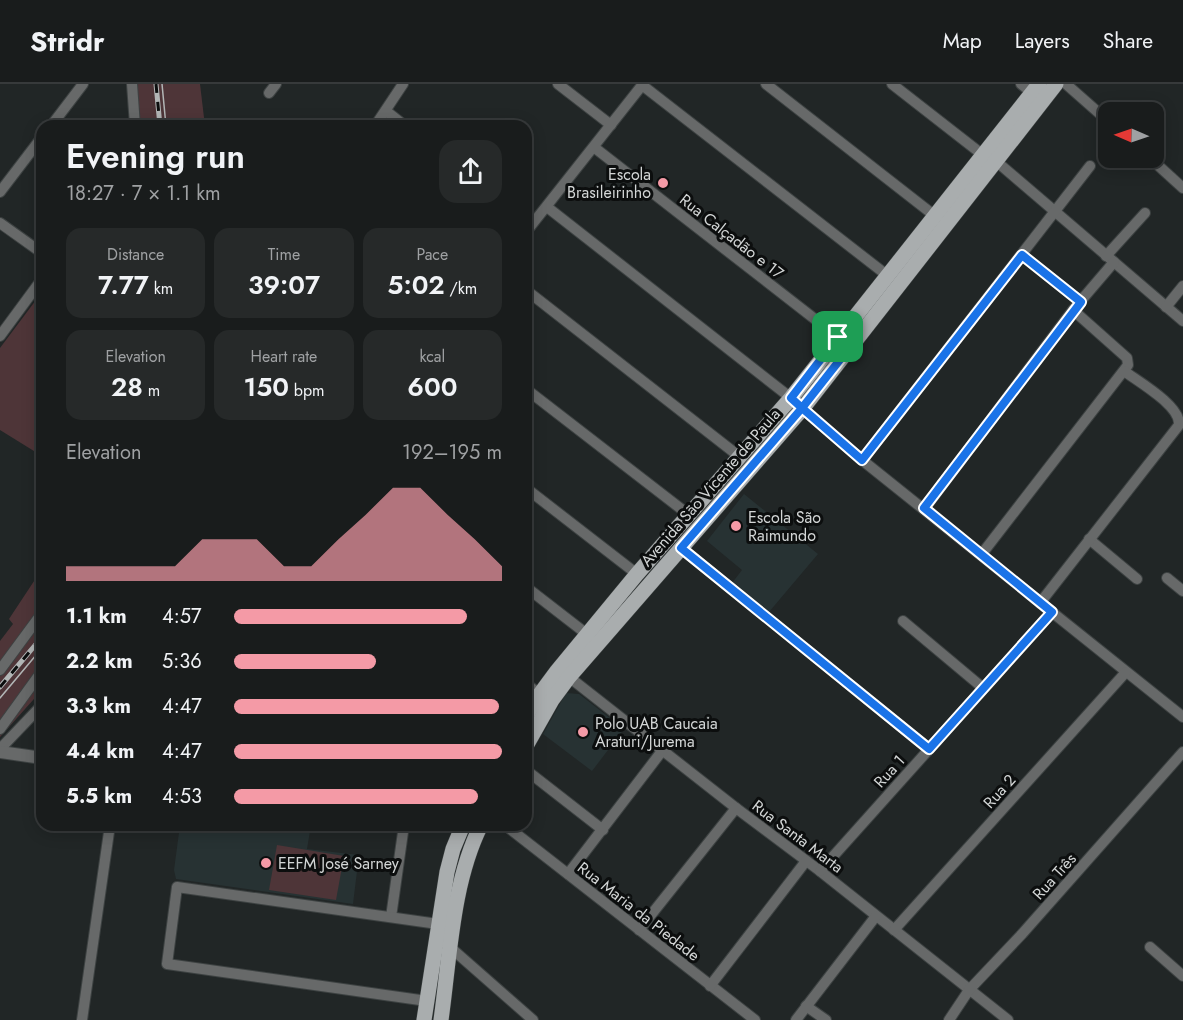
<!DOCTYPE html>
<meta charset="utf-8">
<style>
body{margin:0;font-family:Jost,sans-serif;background:#262929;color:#f1f3f6;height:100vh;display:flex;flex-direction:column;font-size:22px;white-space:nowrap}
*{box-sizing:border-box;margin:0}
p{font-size:20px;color:#9fa1a3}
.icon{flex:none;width:33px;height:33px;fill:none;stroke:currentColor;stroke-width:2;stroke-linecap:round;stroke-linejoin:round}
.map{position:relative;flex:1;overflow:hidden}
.details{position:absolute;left:36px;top:36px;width:496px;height:711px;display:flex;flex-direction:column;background:#191c1c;border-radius:18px;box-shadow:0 3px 15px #0003,0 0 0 2px #373a3b}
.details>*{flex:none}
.needle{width:39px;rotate:272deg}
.fabs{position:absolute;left:1098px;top:18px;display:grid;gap:12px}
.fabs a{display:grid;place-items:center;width:66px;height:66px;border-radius:12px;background:#191c1c;box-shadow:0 3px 15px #0003,0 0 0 2px #373a3b;font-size:30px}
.pin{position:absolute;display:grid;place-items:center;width:51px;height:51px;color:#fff;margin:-26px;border-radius:12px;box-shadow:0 3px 9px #0006}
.round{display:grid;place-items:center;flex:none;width:63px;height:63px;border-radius:18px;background:#262929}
.summary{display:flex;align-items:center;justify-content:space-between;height:102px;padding:0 30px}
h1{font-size:33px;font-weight:600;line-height:45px}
.stats{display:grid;grid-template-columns:repeat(3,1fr);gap:9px;height:102px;padding:6px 30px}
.stats div{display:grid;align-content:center;border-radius:15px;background:#262929;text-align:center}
.stats b{font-size:26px;font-weight:600}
.stats small{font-size:16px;font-weight:400}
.stats p{font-size:16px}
.chart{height:168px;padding:12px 30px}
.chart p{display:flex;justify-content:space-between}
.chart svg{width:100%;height:108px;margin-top:6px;fill:#f49aa6;opacity:.7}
ul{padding:0 30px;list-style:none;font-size:20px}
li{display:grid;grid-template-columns:96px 72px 1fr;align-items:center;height:45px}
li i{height:15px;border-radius:8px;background:#f49aa6}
header{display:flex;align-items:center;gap:36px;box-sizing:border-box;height:84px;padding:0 30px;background:#191c1c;border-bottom:2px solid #373a3b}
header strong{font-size:28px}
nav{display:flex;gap:33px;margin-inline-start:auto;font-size:21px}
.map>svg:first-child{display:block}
.built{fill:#273233}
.green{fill:#4e3538}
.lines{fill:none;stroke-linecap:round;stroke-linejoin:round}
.minor-casing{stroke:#3d4242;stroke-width:12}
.tertiary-casing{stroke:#3d4242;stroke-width:14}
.primary-casing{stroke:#3d4242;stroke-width:16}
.minor{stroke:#676969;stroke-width:10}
.tertiary{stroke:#676969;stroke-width:12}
.primary{stroke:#a9adae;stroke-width:15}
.tram{stroke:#b2b6b6;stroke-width:1.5}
.rail-casing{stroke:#b2b6b6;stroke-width:5}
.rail{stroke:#0c0e0e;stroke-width:3;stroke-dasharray:9;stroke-linecap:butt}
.route-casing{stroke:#fff;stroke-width:12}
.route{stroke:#1a73e8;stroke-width:8}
.poi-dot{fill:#f49aa6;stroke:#0c0e0e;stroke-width:2}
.labels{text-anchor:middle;stroke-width:6;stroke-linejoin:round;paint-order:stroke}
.poi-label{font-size:16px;fill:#d3d6d6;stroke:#0c0e0e;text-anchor:start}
.street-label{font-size:16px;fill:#d3d6d6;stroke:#0c0e0e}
</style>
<header>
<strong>Stridr</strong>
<nav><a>Map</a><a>Layers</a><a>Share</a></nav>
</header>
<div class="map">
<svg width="1183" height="936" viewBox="0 0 1183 936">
<rect width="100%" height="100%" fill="#212626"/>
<g class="built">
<polygon points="744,410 818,470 769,528 732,499 742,486 707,457"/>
<polygon points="566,609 579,610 624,645 592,687 543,650"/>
<polygon points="180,741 311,741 307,765 359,771 353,820 176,795 174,786"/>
</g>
<g class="green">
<polygon points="135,0 200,0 205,42 138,42"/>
<polygon points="42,208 42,372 0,346 0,264"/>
<polygon points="42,485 42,606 0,653 0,557 13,540 9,535"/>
<polygon points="277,761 344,772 336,816 269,806"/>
</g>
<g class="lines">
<g class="minor-casing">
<g id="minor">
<polyline points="132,0 135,42"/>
<polyline points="558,0 611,41"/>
<polyline points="766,0 935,132"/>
<polyline points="892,0 983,71"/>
<polyline points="1021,0 1032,9"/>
<polyline points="1066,0 1108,37"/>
<polyline points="642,1 888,192"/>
<polyline points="269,9 276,0"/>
<polyline points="386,27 405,42"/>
<polyline points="51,42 83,0"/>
<polyline points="375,42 403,0"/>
<polyline points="595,64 843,257"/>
<polyline points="1150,74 1183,104"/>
<polyline points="996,77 1183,237"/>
<polyline points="0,108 42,53"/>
<polyline points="547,123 791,314 862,376 1183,633"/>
<polyline points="0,139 42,169"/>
<polyline points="526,148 643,0"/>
<polyline points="1022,171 1081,218"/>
<polyline points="1106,172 1145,129"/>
<polyline points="526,206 740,373"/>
<polyline points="1166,223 1183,202"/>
<polyline points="0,252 42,195"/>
<polyline points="526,305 689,431"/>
<polyline points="862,376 1090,82"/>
<polyline points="526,404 637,490"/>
<polyline points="924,425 1073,226 1114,178"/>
<polyline points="1089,455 1137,495"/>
<polyline points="681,464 929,665"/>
<polyline points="981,471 1128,281 1127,274 1073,226"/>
<polyline points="1167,494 1183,507"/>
<polyline points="526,503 588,551"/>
<path d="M1040,519L1179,341C1181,322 1139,298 1124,287"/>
<polyline points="903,537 983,604"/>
<polyline points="0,586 42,529"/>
<polyline points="569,593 736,724 820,787 1008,936"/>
<polyline points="526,600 540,610"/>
<polyline points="0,645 42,587"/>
<polyline points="0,665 42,621"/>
<polyline points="526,686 603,746"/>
<polyline points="505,741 755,936"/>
<polyline points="820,787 1052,528"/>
<polyline points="568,790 662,667"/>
<polyline points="391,833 404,741"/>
<polyline points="639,846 736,724"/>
<polyline points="894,846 1126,588"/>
<polyline points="1150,863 1183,892"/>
<polyline points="451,864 533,936"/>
<polyline points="710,902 806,777"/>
<polyline points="427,917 167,880 177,803 438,840"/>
<polyline points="806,922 826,936"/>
<polyline points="82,936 110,741"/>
<polyline points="796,936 876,832"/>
<polyline points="949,936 969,906 1022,850 1183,668"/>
</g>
</g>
<g class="tertiary-casing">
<polyline id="tertiary" points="0,668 42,674"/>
</g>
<g class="primary-casing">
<g id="primary">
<polyline points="526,632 540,610 557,587 637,490 791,314 1039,0"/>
<polyline points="526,662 552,616 569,593 803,324 1056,0"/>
<polyline points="424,936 447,788 453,765 463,741"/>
<path d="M441,936C450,872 452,799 481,741"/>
</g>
</g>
<use href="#minor" class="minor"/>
<use href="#tertiary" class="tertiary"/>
<use href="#primary" class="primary"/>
<g class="tram">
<polyline points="162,0 166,42"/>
<polyline points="0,614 42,564"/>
</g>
<g class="rail-casing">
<g id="rail">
<polyline points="156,0 160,42"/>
<polyline points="0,603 42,553"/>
</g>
</g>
<use href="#rail" class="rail"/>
</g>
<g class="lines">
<g class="route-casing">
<polyline id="route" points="838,253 791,314 802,324 681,464 929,665 1052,528 924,424 1081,218 1022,171 862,376 802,324 850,263 838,253"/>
</g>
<use href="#route" class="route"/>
</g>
<g class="poi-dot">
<circle cx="663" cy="99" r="6"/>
<circle cx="736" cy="442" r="6"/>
<circle cx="583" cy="648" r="6"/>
<circle cx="266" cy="779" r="6"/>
</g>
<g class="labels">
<g class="poi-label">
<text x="651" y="96" text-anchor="end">Escola<tspan x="651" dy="18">Brasileirinho</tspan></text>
<text x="748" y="439">Escola São<tspan x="748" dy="18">Raimundo</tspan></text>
<text x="595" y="645">Polo UAB Caucaia<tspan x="595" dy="18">Araturi/Jurema</tspan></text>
<text x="278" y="785">EEFM José Sarney</text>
</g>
<g class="street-label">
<text transform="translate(732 152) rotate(38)" y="6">Rua Calçadão e 17</text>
<text transform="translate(710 403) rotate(-49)" y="6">Avenida São Vicente de Paula</text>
<text transform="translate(889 687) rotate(-48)" y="6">Rua 1</text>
<text transform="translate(999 707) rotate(-48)" y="6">Rua 2</text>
<text transform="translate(798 752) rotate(37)" y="6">Rua Santa Marta</text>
<text transform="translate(1054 792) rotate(-48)" y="6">Rua Três</text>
<text transform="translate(639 827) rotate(38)" y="6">Rua Maria da Piedade</text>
</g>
</g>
</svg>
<div class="fabs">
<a><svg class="needle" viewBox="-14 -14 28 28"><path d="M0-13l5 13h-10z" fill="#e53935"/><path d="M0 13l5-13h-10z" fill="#9fa1a3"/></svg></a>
</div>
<div class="pin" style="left:838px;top:253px;background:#1e9e55"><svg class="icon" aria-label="arrive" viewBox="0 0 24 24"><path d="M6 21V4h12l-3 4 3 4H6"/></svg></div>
<section class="details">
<div class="summary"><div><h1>Evening run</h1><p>18:27 · 7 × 1.1 km</p></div><a class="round"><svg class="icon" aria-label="share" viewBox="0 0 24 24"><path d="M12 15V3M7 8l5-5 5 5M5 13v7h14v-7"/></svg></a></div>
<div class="stats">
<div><p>Distance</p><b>7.77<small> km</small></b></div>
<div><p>Time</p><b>39:07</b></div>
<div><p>Pace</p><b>5:02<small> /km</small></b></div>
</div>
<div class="stats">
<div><p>Elevation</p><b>28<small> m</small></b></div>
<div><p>Heart rate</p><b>150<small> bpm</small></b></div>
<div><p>kcal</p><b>600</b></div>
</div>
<div class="chart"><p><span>Elevation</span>192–195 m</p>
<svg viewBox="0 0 160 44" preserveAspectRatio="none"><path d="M0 44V38L10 38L20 38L30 38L40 38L50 27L60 27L70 27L80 38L90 38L100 27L110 17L120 6L130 6L140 17L150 27L160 38V44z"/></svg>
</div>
<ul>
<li><b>1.1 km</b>4:57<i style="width:87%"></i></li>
<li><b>2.2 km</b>5:36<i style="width:53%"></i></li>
<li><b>3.3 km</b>4:47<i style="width:99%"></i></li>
<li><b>4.4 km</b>4:47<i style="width:100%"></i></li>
<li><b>5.5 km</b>4:53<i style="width:91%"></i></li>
</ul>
</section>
</div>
